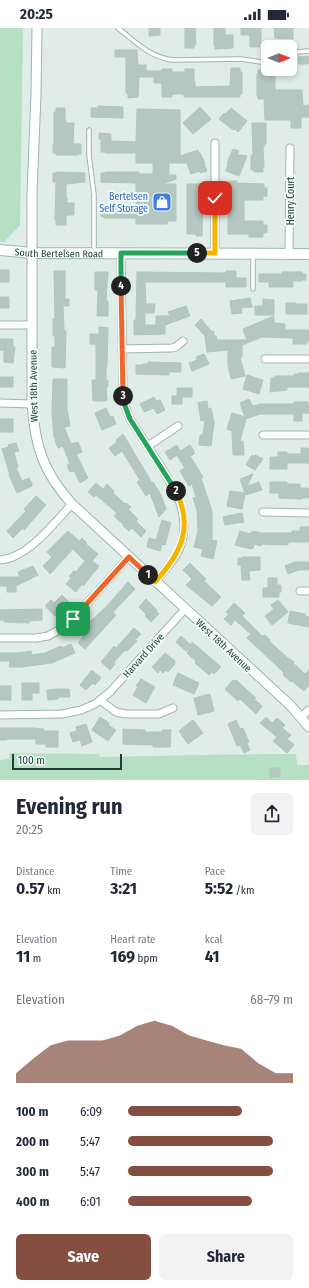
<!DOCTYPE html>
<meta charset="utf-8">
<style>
body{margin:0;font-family:"Fira Sans Condensed",sans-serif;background:#f2f2f3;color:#1f2937;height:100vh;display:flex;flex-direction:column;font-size:15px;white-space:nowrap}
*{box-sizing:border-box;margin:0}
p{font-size:13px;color:#747a83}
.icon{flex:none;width:22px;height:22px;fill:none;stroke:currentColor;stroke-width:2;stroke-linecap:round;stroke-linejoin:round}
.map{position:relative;height:752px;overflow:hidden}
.sheet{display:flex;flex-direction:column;background:#fff;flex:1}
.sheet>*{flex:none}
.needle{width:26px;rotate:90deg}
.tools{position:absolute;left:261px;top:12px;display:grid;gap:8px}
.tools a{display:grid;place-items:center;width:36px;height:36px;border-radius:6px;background:#fff;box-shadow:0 2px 6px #0003;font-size:20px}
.scale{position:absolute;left:12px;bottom:10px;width:110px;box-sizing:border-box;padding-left:4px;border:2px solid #1e3e37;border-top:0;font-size:11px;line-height:14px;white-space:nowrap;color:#1e3e37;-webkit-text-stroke:3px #f0f8f5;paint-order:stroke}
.pin{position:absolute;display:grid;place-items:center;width:34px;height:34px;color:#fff;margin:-17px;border-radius:8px;box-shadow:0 2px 6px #0006}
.km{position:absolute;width:20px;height:20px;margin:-10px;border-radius:50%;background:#222;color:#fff;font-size:11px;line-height:20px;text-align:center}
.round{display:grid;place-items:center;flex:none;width:42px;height:42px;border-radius:6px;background:#f2f2f3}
.summary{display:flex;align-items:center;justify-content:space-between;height:68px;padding:0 16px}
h1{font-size:22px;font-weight:700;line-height:30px}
.figures{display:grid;grid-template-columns:repeat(3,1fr);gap:6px;height:68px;padding:4px 16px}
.figures div{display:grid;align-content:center}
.figures b{font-size:17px;font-weight:700}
.figures small{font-size:11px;font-weight:400}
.figures p{font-size:11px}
.chart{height:112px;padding:8px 16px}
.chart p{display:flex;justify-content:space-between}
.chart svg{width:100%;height:72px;margin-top:4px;fill:#844f40;opacity:.7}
.primary-button{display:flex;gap:8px;margin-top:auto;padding:8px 16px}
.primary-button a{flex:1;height:46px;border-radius:6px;background:#844f40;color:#fff;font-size:16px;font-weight:700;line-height:46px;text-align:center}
.primary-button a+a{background:#f2f2f3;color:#1f2937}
ul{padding:0 16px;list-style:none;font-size:13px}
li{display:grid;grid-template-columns:64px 48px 1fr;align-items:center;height:30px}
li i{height:10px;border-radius:5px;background:#844f40}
.status{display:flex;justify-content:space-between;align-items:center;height:28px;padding:0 20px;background:#fff;direction:ltr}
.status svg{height:11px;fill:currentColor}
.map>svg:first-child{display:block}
.green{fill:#b6e0c3}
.building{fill:#b4c7c0;stroke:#b1c6be}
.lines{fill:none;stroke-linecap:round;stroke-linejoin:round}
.service-casing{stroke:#a1b4af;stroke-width:5.5}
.minor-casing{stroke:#a1b4af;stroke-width:9}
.tertiary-casing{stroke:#a1b4af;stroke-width:11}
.secondary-casing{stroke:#9cb9b0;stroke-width:12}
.service{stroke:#fff;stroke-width:3.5}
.minor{stroke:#fff;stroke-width:7}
.tertiary{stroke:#fff;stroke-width:9}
.secondary{stroke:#fff;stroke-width:10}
.split-1-casing{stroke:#fff;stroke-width:8}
.split-2-casing{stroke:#fff;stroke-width:8}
.split-3-casing{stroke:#fff;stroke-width:8}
.split-4-casing{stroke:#fff;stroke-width:8}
.split-5-casing{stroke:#fff;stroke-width:8}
.split-6-casing{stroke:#fff;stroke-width:8}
.split-1{stroke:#f0652b;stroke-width:5}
.split-2{stroke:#f5b400;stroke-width:5}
.split-3{stroke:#22a559;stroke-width:5}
.split-4{stroke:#f0652b;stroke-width:5}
.split-5{stroke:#22a559;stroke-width:5}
.split-6{stroke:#f5b400;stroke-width:5}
.labels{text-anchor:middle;stroke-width:4;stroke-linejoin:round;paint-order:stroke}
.shop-label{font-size:10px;fill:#366cbe;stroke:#f0f8f5;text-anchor:end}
.street-label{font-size:10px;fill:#1e3e37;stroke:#f0f8f5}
</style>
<div class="status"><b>20:25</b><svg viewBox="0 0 49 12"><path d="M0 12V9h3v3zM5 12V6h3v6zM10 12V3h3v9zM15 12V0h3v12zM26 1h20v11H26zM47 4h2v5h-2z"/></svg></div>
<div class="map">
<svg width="309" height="752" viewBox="0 0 309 752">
<rect width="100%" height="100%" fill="#dfece7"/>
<g class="green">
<polygon points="0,0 23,0 20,197 6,212 6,214 0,214"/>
<path d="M9,725L99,726L100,729C165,728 231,726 296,726L297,737H309V752H0V732L9,731Z"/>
</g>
<g class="building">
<polygon points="149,0 160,0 160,7 149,8"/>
<polygon points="185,0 195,0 196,17 194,17 194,20 185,20"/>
<polygon points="214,0 225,0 225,6 226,6 226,7 233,7 233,20 215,21 215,18 214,18"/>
<polygon points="241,0 261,0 261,16 260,16 260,19 250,19 250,7 241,7"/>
<polygon points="274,0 293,0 293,11 275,10"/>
<polygon points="115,22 137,22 138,37 146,37 146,43 162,43 162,41 172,41 172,44 185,44 185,41 194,41 194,54 195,54 195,59 230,58 231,40 240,40 240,44 242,44 242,66 240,66 240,69 184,69 184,66 172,66 172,69 162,69 162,56 161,55 154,55 154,49 139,49 138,69 128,70 128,65 126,65 126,29 115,29"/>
<polygon points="309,28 309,36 299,36 298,29"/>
<polygon points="258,42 267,42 267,44 275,44 275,62 302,62 303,78 309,77 309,89 301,89 301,100 291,100 291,92 265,92 264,71 258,71 258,68 257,68 257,46 258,46"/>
<polygon points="98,78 123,79 123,90 91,89 91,80 98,80"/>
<polygon points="200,79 211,91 193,106 183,95"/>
<polygon points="56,80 65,80 65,93 66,93 66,95 74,95 73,116 81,116 81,126 78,126 78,127 56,127 56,125 53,125 53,116 54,116 54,84 56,84"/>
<polygon points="231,80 247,93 238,104 235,101 234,102 232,101 219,91 224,85 225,86"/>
<polygon points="137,81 180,82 180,128 198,122 199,125 200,125 202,130 203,130 205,136 204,136 207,143 200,145 200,143 191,146 187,135 169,135 169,147 176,147 176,151 162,156 176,156 176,193 168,193 167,196 136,196 136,190 104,190 104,189 101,188 101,179 136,179 136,155 101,154 101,145 105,145 105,144 139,144 139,146 153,146 153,135 136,135 136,125 105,125 105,124 101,124 101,111 99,111 99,105 111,106 111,113 136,114"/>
<polygon points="252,95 266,95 266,116 264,116 264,119 263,119 264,139 263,139 263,144 254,144 254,142 251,142 251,127 253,127"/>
<polygon points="233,121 239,123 237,127 242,127 247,128 239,148 226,143 228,136 227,135"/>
<polygon points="56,144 85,145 85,154 66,156 66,170 67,170 67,175 74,175 74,187 67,187 66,188 66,197 56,197 56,192 55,192 56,154 53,154 53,145 56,145"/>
<polygon points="229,153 237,153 236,155 264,156 264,160 267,160 267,168 263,168 263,172 244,172 244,193 263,193 263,197 267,197 267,205 263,205 263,209 249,209 249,206 228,206 228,183 230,183 230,170 228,170"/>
<polygon points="187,156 203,156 203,157 202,208 196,208 196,206 187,206"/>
<rect x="0" y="242" width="9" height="12"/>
<polygon points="54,243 65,243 65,271 69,271 69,278 63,278 64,303 66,303 65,340 52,339 52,319 55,319 55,308 53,308 53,291 55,291"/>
<polygon points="226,243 236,243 236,250 246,250 246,259 226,259 226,254 145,254 146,276 155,276 154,285 145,285 145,297 156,297 156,288 170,288 168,284 186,278 190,288 165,297 165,306 134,307 134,292 136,292 137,244 226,245"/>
<polygon points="95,244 108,244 106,273 108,273 108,288 97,288 98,262 95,262"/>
<polygon points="282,244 302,244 302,246 306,246 306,252 302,252 302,253 293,253 293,259 269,259 269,254 259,254 259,246 282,246"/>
<rect x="0" y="269" width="9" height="11"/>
<polygon points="250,270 252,279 241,280 242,285 232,286 230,273"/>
<polygon points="263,271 274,272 274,287 255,287 255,278 263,278"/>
<polygon points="286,275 296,275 296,276 307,276 307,286 286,286"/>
<polygon points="274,288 274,295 285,296 285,302 309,302 309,314 306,314 306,316 293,316 293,310 262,309 242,317 242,329 240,329 245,348 231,351 228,337 228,322 207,324 205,308 195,297 201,291 212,304 214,303 214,308 216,308 217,312 247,312 243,301"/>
<polygon points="99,299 108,300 107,339 106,339 106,352 108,352 108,359 106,359 107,373 93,373 92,352 96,352 96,316 90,316 90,306 99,306"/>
<polygon points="0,311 13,311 13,319 15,319 13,335 4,334 4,322 0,322"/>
<polygon points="204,326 209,336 192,343 189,335 197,332 196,329"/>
<polygon points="148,334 181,335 181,344 169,344 169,347 136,346 136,337 143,337 143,336 148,336"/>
<polygon points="298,345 309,345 309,359 287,359 287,362 270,364 271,350 275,350 275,348 294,348 294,346 298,346"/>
<polygon points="247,347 263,352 259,366 243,361"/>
<rect x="0" y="349" width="13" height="10"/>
<polygon points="53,351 67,351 67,381 70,398 64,399 71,416 78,414 82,424 76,426 88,450 80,455 74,443 70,444 67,437 70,436 63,418 58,420 55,413 56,413 54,409 52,385"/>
<polygon points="177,360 192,360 192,369 182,369 182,376 172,376 172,368 177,368"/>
<polygon points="154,369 156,373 160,372 165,382 157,386 154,380 144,384 140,376"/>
<polygon points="249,371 253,378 260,376 294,376 294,374 308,374 309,385 302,385 302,393 294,393 294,386 260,386 246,391 240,413 243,413 244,427 233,427 232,403 227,401 232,385 245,389 240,375"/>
<polygon points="207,373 208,381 211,380 214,395 211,418 199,417 200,407 203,407 205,392 201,393 198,375"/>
<polygon points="106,380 110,389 113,388 116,396 102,402 95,385"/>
<rect x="0" y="391" width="13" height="13"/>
<polygon points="123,406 152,455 153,454 161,467 166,481 159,489 150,465 146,468 137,454 140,452 122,423 115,428 109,420 117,414 116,412"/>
<polygon points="16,415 19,423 14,424 18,439 16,440 22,453 29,450 32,456 32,458 17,465 9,447 10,447 2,421 9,419 8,417"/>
<polygon points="177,417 180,423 190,417 194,423 194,426 190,428 203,449 201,450 212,483 212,512 217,513 213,531 201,528 203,521 194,519 198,503 197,482 193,470 196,469 192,456 189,458 180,443 185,440 177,427 170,432 165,424"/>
<polygon points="301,420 309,420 309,435 287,435 287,441 270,441 270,429 278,429 278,424 287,424 287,426 301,426"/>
<polygon points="252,427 254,429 255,427 263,431 255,442 246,437"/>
<polygon points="253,446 247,458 259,454 262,462 245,467 245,465 242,481 227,478 230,463 245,465 240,451"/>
<polygon points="270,454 287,454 287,456 300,456 300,460 309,460 309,470 302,470 302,471 279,470 279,465 270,465"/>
<polygon points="96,455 103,461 107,456 114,463 113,465 125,476 126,475 131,479 128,481 138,491 136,493 146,503 141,509 132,500 129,503 123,498 124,497 114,488 117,485 96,467 94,469 88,464"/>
<polygon points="36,468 46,477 24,502 23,500 13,510 7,503 26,483 24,481"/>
<polygon points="242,485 244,494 225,497 223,489"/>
<polygon points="162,492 171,495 165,517 162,516 160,523 147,519 149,510 156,512"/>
<polygon points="300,499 309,499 309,514 288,514 288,517 262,516 261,518 255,516 253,520 251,521 235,517 240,503 250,506 251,504 253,505 253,503 261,505 292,505 292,503 300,503"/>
<polygon points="68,503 79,513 82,510 87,515 86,516 98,526 92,533 99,538 83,558 82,556 76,564 66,556 71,550 69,548 74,543 76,544 85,533 73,521 50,546 43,538 52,529 47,524"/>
<polygon points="242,529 260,529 260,542 249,543 250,552 242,552 241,537 238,537 238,530 242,530"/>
<polygon points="295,534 309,534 309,542 299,542 288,546 285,538"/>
<polygon points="190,535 206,551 204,553 221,569 212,578 186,557 192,551 183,542"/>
<polygon points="33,538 38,547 16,558 16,564 7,564 7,558 0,558 0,549 20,549 18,544"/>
<polygon points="268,550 277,550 277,557 281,557 281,564 279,564 279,569 263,569 263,560 268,560"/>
<polygon points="128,554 135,561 113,584 116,587 85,621 78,615 86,605 82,601 107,578"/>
<polygon points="62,567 69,574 55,588 45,578 51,572 54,575"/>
<polygon points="146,571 157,582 156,583 159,586 151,594 145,588 146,586 139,579"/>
<polygon points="278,572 288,584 272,597 265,588 274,581 271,577"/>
<polygon points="234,575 245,585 242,588 262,608 265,607 270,612 269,613 289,631 290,631 294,634 293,635 305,646 309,642 309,657 304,663 292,653 291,654 283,647 284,645 279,640 247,610 251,606 235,592 231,597 224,591 229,586 226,584"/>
<polygon points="42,581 42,592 29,593 29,595 4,594 4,592 0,592 0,582"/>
<polygon points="290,583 305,586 305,588 309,589 309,599 288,595"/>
<polygon points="134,600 141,606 135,612 137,613 127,623 125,622 114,634 115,636 110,642 101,634 114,618 116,620"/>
<polygon points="181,608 191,617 192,614 221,639 214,646 212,644 209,647 195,635 196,633 187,625 191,618 186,623 176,614"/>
<polygon points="71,616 75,625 52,635 22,639 9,639 10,633 0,633 0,625 18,625 31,623 32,627 45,625 61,618 62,620"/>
<polygon points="165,625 175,633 175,636 168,644 166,642 163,645 160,642 158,645 152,639"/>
<polygon points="92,642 101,650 95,657 93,655 86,662 80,657"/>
<polygon points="178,645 199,655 194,666 173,657"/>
<polygon points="141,651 155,659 146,675 133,667 138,659 136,658"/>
<polygon points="233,652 235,653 236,652 256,670 254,671 262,678 256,686 240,671 238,673 225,661"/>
<polygon points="22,655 39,655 39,665 32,665 32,672 22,672"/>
<rect x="0" y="658" width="11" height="14"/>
<polygon points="59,661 69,661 70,669 58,669 58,671 48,672 47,662"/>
<polygon points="210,666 214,683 198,687 194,670"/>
<polygon points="100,689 109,695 108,697 116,702 108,713 92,702"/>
<polygon points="266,689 272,695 277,690 285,697 282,700 291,707 287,711 294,717 287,725 273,713 277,709 260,695"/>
<polygon points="193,692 203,705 188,716 179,703"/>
<polygon points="236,692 240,701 243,700 249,714 247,715 250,722 244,725 240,717 237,718 228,696"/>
<polygon points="86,696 92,714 82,718 80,712 73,714 70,705 77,703 76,699"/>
<polygon points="0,700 32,700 44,701 44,703 58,703 58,719 46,719 46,716 36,716 36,711 7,711 7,712 0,712"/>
<polygon points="123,701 145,702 145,704 162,704 162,702 171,702 170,719 153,719 153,717 123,716"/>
<rect x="270" y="740" width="10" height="9"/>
</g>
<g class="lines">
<g class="service-casing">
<g id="service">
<path d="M118,0C136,14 149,29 173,32L241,31L268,35"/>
<polyline points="290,31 297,24 309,23"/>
<polyline points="89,102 89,127 94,167 94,224"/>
<polyline points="253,227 253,261"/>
</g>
</g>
<g class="minor-casing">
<g id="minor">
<path d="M121,225L123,368L125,378L130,391C139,405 149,420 158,434C175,461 193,489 179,522C173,534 164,544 155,554"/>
<polyline points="215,225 215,115"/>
<polyline points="289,226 290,120"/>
<polyline points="0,297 32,297"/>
<polyline points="122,321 172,320 176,319 183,313"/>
<polyline points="265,331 309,331"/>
<polyline points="0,375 32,376"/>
<polyline points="263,407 309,407"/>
<polyline points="148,418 178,398"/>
<polyline points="263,484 309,485"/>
<path d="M0,532C28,530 54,495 72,476"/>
<polyline points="300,563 309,563"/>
<polyline points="0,610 36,610 48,608 57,603 73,591 129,529"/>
<polyline points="100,672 116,684 126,686 159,686 173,680"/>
<polyline points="0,687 62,686 81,682 95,676 110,664 185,581"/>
<polyline points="301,689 309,682"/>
</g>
</g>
<g class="tertiary-casing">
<path id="tertiary" d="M37,0L36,67L32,164V376C35,418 43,444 72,476L290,677L309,699"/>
</g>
<g class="secondary-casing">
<g id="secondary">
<path id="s1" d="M0,222L32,225L309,226"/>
</g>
</g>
<use href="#service" class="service"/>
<use href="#minor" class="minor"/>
<use href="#tertiary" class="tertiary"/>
<use href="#secondary" class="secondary"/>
</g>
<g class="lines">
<g class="split-1-casing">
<polyline id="split-1" points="73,591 129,529 148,547"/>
</g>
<g class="split-2-casing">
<path id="split-2" d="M148,547L155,554C181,525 194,500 176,463"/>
</g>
<g class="split-3-casing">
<polyline id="split-3" points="123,368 125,378 130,391 176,463"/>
</g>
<g class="split-4-casing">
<polyline id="split-4" points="121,258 123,368"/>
</g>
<g class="split-5-casing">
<polyline id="split-5" points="121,258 121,225 197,225"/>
</g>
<g class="split-6-casing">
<polyline id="split-6" points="197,225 215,225 215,170"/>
</g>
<use href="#split-1" class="split-1"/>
<use href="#split-2" class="split-2"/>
<use href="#split-3" class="split-3"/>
<use href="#split-4" class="split-4"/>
<use href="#split-5" class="split-5"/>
<use href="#split-6" class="split-6"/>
</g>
<defs>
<g id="shop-square" transform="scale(1)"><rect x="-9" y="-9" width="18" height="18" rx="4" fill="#3f7fe0" stroke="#f0f8f5"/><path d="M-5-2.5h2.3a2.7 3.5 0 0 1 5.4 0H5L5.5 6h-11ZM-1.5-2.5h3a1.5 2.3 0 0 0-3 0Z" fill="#fff"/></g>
</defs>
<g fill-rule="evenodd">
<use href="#shop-square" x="162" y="174"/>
</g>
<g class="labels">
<g class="shop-label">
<text x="148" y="172">Bertelsen<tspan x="148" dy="12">Self Storage</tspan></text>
</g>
<g class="street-label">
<text transform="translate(290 173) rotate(-90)" y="4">Henry Court</text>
<text dy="4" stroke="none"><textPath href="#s1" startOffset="59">South Bertelsen Road</textPath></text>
<text transform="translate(33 358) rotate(-91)" y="4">West 18th Avenue</text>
<text transform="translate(224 617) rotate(43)" y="4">West 18th Avenue</text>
<text transform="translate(143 627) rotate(-48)" y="4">Harvard Drive</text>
</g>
</g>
</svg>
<div class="tools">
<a><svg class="needle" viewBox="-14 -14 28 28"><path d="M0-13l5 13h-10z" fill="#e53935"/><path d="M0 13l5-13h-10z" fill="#747a83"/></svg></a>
</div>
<div class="scale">100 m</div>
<div class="pin" style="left:73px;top:591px;background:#1e9e55"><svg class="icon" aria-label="arrive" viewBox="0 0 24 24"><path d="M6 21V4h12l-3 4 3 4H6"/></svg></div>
<div class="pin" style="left:215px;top:170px;background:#d93025"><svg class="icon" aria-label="check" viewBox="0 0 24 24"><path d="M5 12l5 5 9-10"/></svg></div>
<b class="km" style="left:148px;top:547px">1</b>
<b class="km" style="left:176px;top:463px">2</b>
<b class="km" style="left:123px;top:368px">3</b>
<b class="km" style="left:121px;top:258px">4</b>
<b class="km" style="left:197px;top:225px">5</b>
</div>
<section class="sheet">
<div class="summary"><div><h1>Evening run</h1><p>20:25</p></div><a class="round"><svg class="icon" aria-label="share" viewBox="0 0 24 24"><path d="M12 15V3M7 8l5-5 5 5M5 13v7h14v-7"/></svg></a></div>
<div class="figures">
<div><p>Distance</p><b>0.57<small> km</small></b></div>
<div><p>Time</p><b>3:21</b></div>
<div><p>Pace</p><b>5:52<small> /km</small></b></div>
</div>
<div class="figures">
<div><p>Elevation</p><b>11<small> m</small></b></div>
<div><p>Heart rate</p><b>169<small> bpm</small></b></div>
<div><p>kcal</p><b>41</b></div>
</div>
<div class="chart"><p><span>Elevation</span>68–79 m</p>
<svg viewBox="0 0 160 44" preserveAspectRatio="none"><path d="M0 44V38L10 29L20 21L30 18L40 18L50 18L60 15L70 9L80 6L90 9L100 15L110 18L120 21L130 23L140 32L150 38L160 38V44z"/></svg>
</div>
<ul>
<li><b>100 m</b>6:09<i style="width:69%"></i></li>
<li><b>200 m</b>5:47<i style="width:88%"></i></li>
<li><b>300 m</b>5:47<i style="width:88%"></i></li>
<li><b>400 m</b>6:01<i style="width:75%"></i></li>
</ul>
<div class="primary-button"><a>Save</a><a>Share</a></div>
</section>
